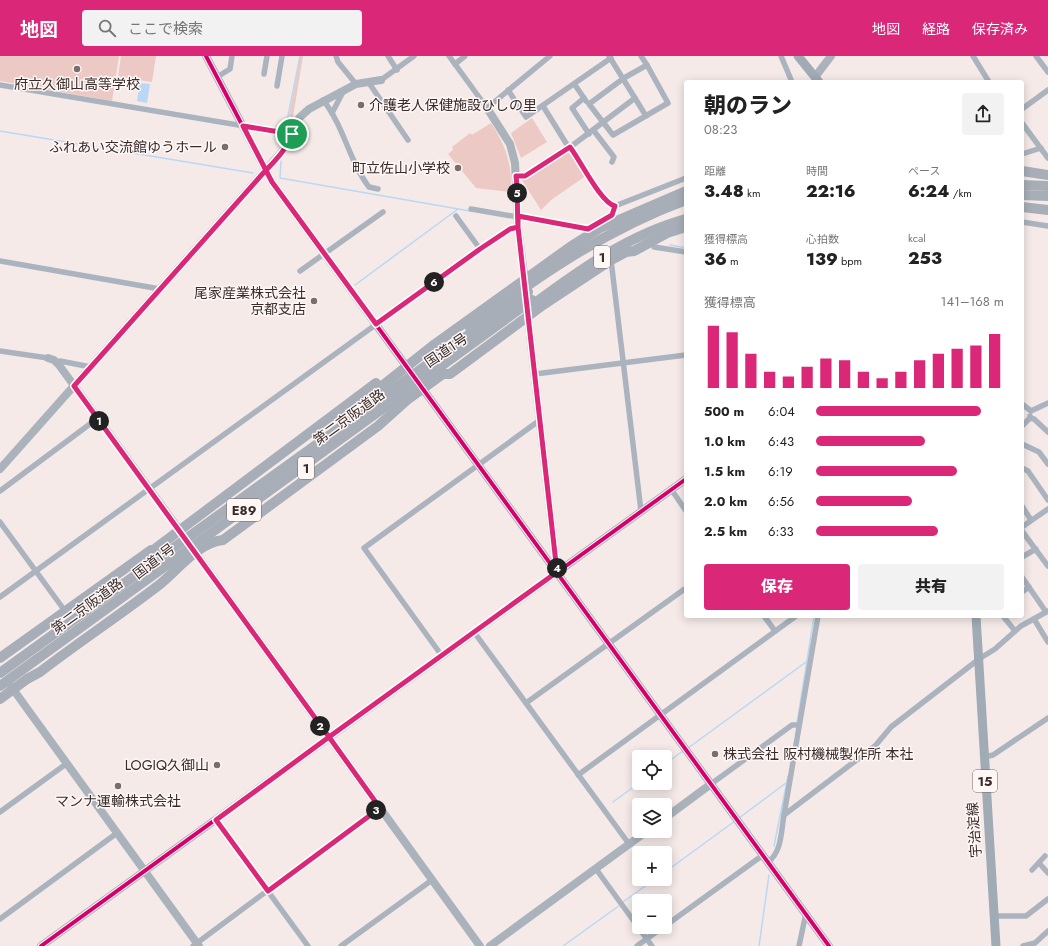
<!DOCTYPE html>
<html lang="ja">
<meta charset="utf-8">
<style>
body{margin:0;font-family:Jost,"Noto Sans JP",sans-serif;background:#f2f2f2;color:#222;height:100vh;display:flex;flex-direction:column;font-size:15px;white-space:nowrap}
*{box-sizing:border-box;margin:0}
p{font-size:13px;color:#767676}
.icon{flex:none;width:22px;height:22px;fill:none;stroke:currentColor;stroke-width:2;stroke-linecap:round;stroke-linejoin:round}
.map{position:relative;flex:1;overflow:hidden}
.side{position:absolute;left:684px;top:24px;width:340px;height:538px;display:flex;flex-direction:column;background:#fff;border-radius:4px;box-shadow:0 2px 10px #0003}
.side>*{flex:none}
.fabs{position:absolute;left:632px;top:694px;display:grid;gap:8px}
.fabs a{display:grid;place-items:center;width:40px;height:40px;border-radius:4px;background:#fff;box-shadow:0 2px 10px #0003;font-size:20px}
.pin{position:absolute;display:grid;place-items:center;width:34px;height:34px;color:#fff;margin:-17px;border:2px solid #fff;border-radius:50%;box-shadow:0 1px 4px #0007}
.km{position:absolute;width:20px;height:20px;margin:-10px;border-radius:50%;background:#222;color:#fff;font-size:11px;line-height:20px;text-align:center}
.round{display:grid;place-items:center;flex:none;width:42px;height:42px;border-radius:4px;background:#f2f2f2}
.summary{display:flex;align-items:center;justify-content:space-between;height:68px;padding:0 20px}
h1{font-size:22px;font-weight:800;line-height:30px}
.metrics{display:grid;grid-template-columns:repeat(3,1fr);gap:6px;height:68px;padding:4px 20px}
.metrics div{display:grid;align-content:center}
.metrics b{font-size:17px;font-weight:800}
.metrics small{font-size:11px;font-weight:400}
.metrics p{font-size:11px}
.chart{height:112px;padding:8px 20px}
.chart p{display:flex;justify-content:space-between}
.chart svg{width:100%;height:72px;margin-top:4px;stroke:#db2777;stroke-width:6}
.cta{display:flex;gap:8px;margin-top:auto;padding:8px 20px}
.cta a{flex:1;height:46px;border-radius:4px;background:#db2777;color:#fff;font-size:16px;font-weight:800;line-height:46px;text-align:center}
.cta a+a{background:#f2f2f2;color:#222}
ul{padding:0 20px;list-style:none;font-size:13px}
li{display:grid;grid-template-columns:64px 48px 1fr;align-items:center;height:30px}
li i{height:10px;border-radius:5px;background:#db2777}
header{display:flex;align-items:center;gap:24px;box-sizing:border-box;height:56px;padding:0 20px;background:#db2777;color:#fff}
header strong{font-size:19px}
nav{display:flex;gap:22px;margin-inline-start:auto;font-size:14px}
.search{width:280px;height:36px;background:#f2f2f2;display:flex;align-items:center;gap:10px;box-sizing:border-box;padding:0 14px;border-radius:4px;color:#767676;font-size:15px}
.map>svg:first-child{display:block}
.green{fill:#ecc9c4}
.water{fill:#b9d8f5}
.lines{fill:none;stroke-linecap:round;stroke-linejoin:round}
.stream{stroke:#b9d8f5;stroke-width:1.5}
.street{stroke:#abb4be;stroke-width:5.5}
.secondary{stroke:#aab3bc;stroke-width:8}
.primary{stroke:#a0abb5;stroke-width:9}
.highway{stroke:#a8aeb7;stroke-width:10}
.highway-bridge{stroke:#a8aeb7;stroke-width:10}
.cycleway-casing{stroke:#fef7f6;stroke-width:6}
.cycleway{stroke:#d6006c;stroke-width:4}
.route-casing{stroke:#fff;stroke-width:8}
.route{stroke:#db2777;stroke-width:5}
.poi-dot{fill:#7a6e6c;stroke:#fef7f6;stroke-width:1.5}
.labels{text-anchor:middle;stroke-width:3;stroke-linejoin:round;paint-order:stroke}
.shield{fill:#fef7f6;stroke:#736867;stroke-width:1}
.shield-label{font-size:13px;font-weight:bold;fill:#382b2a}
.poi-label{font-size:14px;fill:#382b2a;stroke:#fef7f6;text-anchor:end}
.street-label{font-size:14px;fill:#382b2a;stroke:#fef7f6}
</style>
<header>
<strong>地図</strong>
<div class="search"><svg class="icon" aria-label="search" viewBox="0 0 24 24"><circle cx="10" cy="10" r="6"/><path d="M15 15l6 6"/></svg>ここで検索</div>
<nav><a>地図</a><a>経路</a><a>保存済み</a></nav>
</header>
<div class="map">
<svg width="1048" height="890" viewBox="0 0 1048 890">
<rect width="100%" height="100%" fill="#f5eae8"/>
<g class="green">
<polygon points="0,0 119,0 112,45 0,25"/>
<polygon points="121,0 156,0 152,26 118,21"/>
<polygon points="300,0 303,0 293,61 289,60"/>
<polygon points="532,62 547,86 521,102 511,77"/>
<path d="M491,67C506,90 512,108 511,136L476,132L448,98L453,94L452,91L470,77L472,79Z"/>
<polygon points="570,94 587,119 551,144 541,154 522,124"/>
</g>
<polygon class="water" points="140,27 150,28 147,47 137,45"/>
<g class="lines">
<g class="stream">
<polyline points="0,75 253,117"/>
<polyline points="285,75 300,0"/>
<polyline points="283,88 285,79"/>
<polyline points="281,105 280,122 470,155"/>
<polyline points="670,189 686,192"/>
<polyline points="355,229 458,153"/>
<polyline points="797,667 814,560"/>
<polyline points="688,692 806,606"/>
<polyline points="665,708 683,695"/>
<polyline points="613,746 639,727"/>
<polyline points="739,762 786,727"/>
<polyline points="774,790 788,720"/>
<polyline points="665,816 735,765"/>
<polyline points="623,846 655,823"/>
<polyline points="563,890 620,849"/>
<polyline points="759,890 769,819"/>
</g>
<g class="street">
<polyline points="336,0 338,6 356,28"/>
<polyline points="388,0 397,14"/>
<polyline points="449,0 487,52 550,0"/>
<polyline points="609,0 646,60"/>
<polyline points="641,0 647,9"/>
<polyline points="781,0 792,26"/>
<polyline points="973,0 989,26"/>
<polyline points="1036,0 1048,16"/>
<polyline points="455,8 465,0"/>
<polygon points="647,9 668,47 613,79 589,48 624,22"/>
<polyline points="264,18 267,0"/>
<polyline points="217,21 230,13 232,0"/>
<polyline points="381,24 414,0"/>
<polyline points="369,27 408,84"/>
<polyline points="0,29 292,78"/>
<polyline points="575,29 586,45"/>
<polyline points="277,30 282,0"/>
<polyline points="508,34 526,61 611,2"/>
<polyline points="584,42 572,52 589,78"/>
<path d="M323,44C344,70 349,105 369,131L378,133"/>
<polyline points="543,50 569,92 635,42"/>
<polyline points="1022,53 1048,34"/>
<polyline points="332,57 343,36"/>
<polyline points="1022,67 1048,102"/>
<polyline points="594,75 614,101 612,106"/>
<path d="M570,91C580,104 601,147 615,150"/>
<polyline points="1022,98 1041,92"/>
<polyline points="516,120 525,120 569,92"/>
<polyline points="471,153 588,173 612,159 615,150 686,122"/>
<polyline points="456,160 480,193"/>
<polyline points="1022,166 1048,170"/>
<polyline points="654,191 686,196"/>
<polyline points="611,204 641,455"/>
<polyline points="0,205 160,233"/>
<polyline points="300,215 383,156"/>
<polyline points="0,295 48,302"/>
<polyline points="60,305 91,311"/>
<polyline points="535,318 686,299"/>
<polyline points="1022,348 1031,355 1048,347"/>
<polyline points="1030,362 1034,363 1048,376"/>
<polyline points="1022,370 1030,362 1030,360"/>
<polyline points="1022,388 1039,396 1048,408"/>
<polyline points="1022,412 1028,415 1048,444"/>
<polyline points="671,433 686,455"/>
<polyline points="0,435 98,362"/>
<polyline points="1022,450 1031,464"/>
<polyline points="0,466 65,555"/>
<polyline points="1022,471 1048,453"/>
<polyline points="1022,475 1048,510"/>
<polyline points="1022,501 1036,493"/>
<polyline points="1022,521 1046,556"/>
<polyline points="1022,536 1029,531"/>
<polyline points="0,541 480,193 510,173 518,171"/>
<polyline points="764,560 775,575"/>
<polyline points="1003,560 1015,575"/>
<polyline points="1034,563 1048,586"/>
<polyline points="474,576 629,788"/>
<polyline points="442,600 364,492 540,364"/>
<polyline points="526,647 686,532"/>
<polyline points="984,701 993,699 1048,662"/>
<polyline points="578,719 796,560"/>
<polyline points="711,728 792,669 799,669"/>
<polyline points="0,756 66,708"/>
<polyline points="784,759 818,560"/>
<polyline points="216,764 308,890"/>
<path d="M768,806C782,796 781,775 784,759L875,690L891,671L979,603L995,593L1021,570L1048,555"/>
<polyline points="1039,807 1048,817"/>
<polyline points="596,813 652,890"/>
<polyline points="1032,814 1045,800"/>
<polyline points="994,860 1026,860 1048,843"/>
<polyline points="0,863 117,777"/>
<polyline points="665,870 763,799"/>
<polyline points="193,890 380,751"/>
<polyline points="341,890 432,824"/>
<polyline points="637,890 663,871"/>
<polyline points="799,890 806,857"/>
<polyline points="1023,890 1035,887 1048,875"/>
</g>
<g class="secondary">
<polyline points="206,0 272,126 829,890"/>
<polyline points="815,21 831,0"/>
<polyline points="487,52 510,88 515,107 518,171 525,227"/>
<polyline points="526,243 557,516"/>
<polyline points="48,302 54,304 59,309 183,479"/>
<polyline points="0,413 280,98 288,88 299,62 309,53 356,28 381,24"/>
<polyline points="192,492 480,890"/>
<polyline points="10,629 199,890"/>
<polyline points="665,762 711,728"/>
<polyline points="41,890 686,423"/>
<polyline points="490,890 647,775"/>
</g>
<g class="primary">
<polyline points="798,0 819,26"/>
<polyline points="976,560 996,890"/>
</g>
<g class="highway">
<polyline points="1022,115 1048,119"/>
<polyline points="1022,129 1048,130"/>
<polyline points="1022,139 1048,140"/>
<polyline points="1022,151 1048,154"/>
<path d="M535,247C581,213 630,178 686,163"/>
<path d="M470,272C536,221 607,173 686,144"/>
<polyline points="366,349 377,334 435,288 570,191 600,172 686,135"/>
<polyline points="146,509 146,503 156,492 376,327"/>
<polyline points="0,602 151,494"/>
<path d="M0,643L27,623L40,616C79,586 120,559 159,529C178,514 197,487 223,484L378,370L407,344L443,318H450L543,249L611,204L626,196L634,195L667,177L686,171"/>
</g>
<g class="highway-bridge">
<polyline points="0,617 528,236"/>
<polyline points="0,630 532,244"/>
</g>
<g class="cycleway-casing">
<g id="cycleway">
<polyline points="206,0 272,126 829,890"/>
<polyline points="41,890 686,423"/>
</g>
</g>
<use href="#cycleway" class="cycleway"/>
</g>
<g class="lines">
<g class="route-casing">
<path id="route" d="M292,78C286,96 270,109 258,123L74,330L329,681L216,764L268,835L380,752L329,681L557,516L518,171C517,154 518,136 516,120H525L570,91C580,104 601,147 615,150L612,159L588,173L518,160V171L510,173L480,193L376,268L272,126L243,70L292,78"/>
</g>
<use href="#route" class="route"/>
</g>
<g class="poi-dot">
<circle cx="77" cy="13" r="4"/>
<circle cx="361" cy="49" r="4"/>
<circle cx="225" cy="91" r="4"/>
<circle cx="458" cy="112" r="4"/>
<circle cx="314" cy="245" r="4"/>
<circle cx="715" cy="698" r="4"/>
<circle cx="217" cy="709" r="4"/>
<circle cx="118" cy="730" r="4"/>
</g>
<g class="labels">
<g class="shield">
<rect x="594" y="190" width="16" height="22" rx="3"/>
<rect x="298" y="401" width="16" height="22" rx="3"/>
<rect x="227" y="443" width="34" height="22" rx="3"/>
<rect x="973" y="714" width="24" height="22" rx="3"/>
</g>
<g class="shield-label">
<text x="602" y="206">1</text>
<text x="306" y="417">1</text>
<text x="244" y="459">E89</text>
<text x="985" y="730">15</text>
</g>
<g class="poi-label">
<text x="77" y="33" text-anchor="middle">府立久御山高等学校</text>
<text x="369" y="54" text-anchor="start">介護老人保健施設ひしの里</text>
<text x="217" y="96">ふれあい交流館ゆうホール</text>
<text x="450" y="117">町立佐山小学校</text>
<text x="306" y="242">尾家産業株式会社<tspan x="306" dy="16">京都支店</tspan></text>
<text x="723" y="703" text-anchor="start">株式会社 阪村機械製作所 本社</text>
<text x="209" y="714">LOGIQ久御山</text>
<text x="118" y="750" text-anchor="middle">マンナ運輸株式会社</text>
</g>
<g class="street-label">
<text transform="translate(446 294) rotate(-34)" y="5">国道1号</text>
<text transform="translate(349 361) rotate(-36)" y="5">第二京阪道路</text>
<text transform="translate(154 505) rotate(-37)" y="5">国道1号</text>
<text transform="translate(87 550) rotate(-36)" y="5">第二京阪道路</text>
<text transform="translate(974 774) rotate(-94)" y="5">宇治淀線</text>
</g>
</g>
</svg>
<div class="fabs">
<a><svg class="icon" aria-label="locate" viewBox="0 0 24 24"><circle cx="12" cy="12" r="6"/><path d="M12 2v4M12 18v4M2 12h4M18 12h4"/></svg></a>
<a><svg class="icon" aria-label="layers" viewBox="0 0 24 24"><path d="M12 4l9 5-9 5-9-5zM3 14l9 5 9-5"/></svg></a>
<a>+</a>
<a>−</a>
</div>
<div class="pin" style="left:292px;top:78px;background:#1e9e55"><svg class="icon" aria-label="arrive" viewBox="0 0 24 24"><path d="M6 21V4h12l-3 4 3 4H6"/></svg></div>
<b class="km" style="left:99px;top:365px">1</b>
<b class="km" style="left:320px;top:670px">2</b>
<b class="km" style="left:376px;top:754px">3</b>
<b class="km" style="left:557px;top:512px">4</b>
<b class="km" style="left:517px;top:137px">5</b>
<b class="km" style="left:434px;top:226px">6</b>
<section class="side">
<div class="summary"><div><h1>朝のラン</h1><p>08:23</p></div><a class="round"><svg class="icon" aria-label="share" viewBox="0 0 24 24"><path d="M12 15V3M7 8l5-5 5 5M5 13v7h14v-7"/></svg></a></div>
<div class="metrics">
<div><p>距離</p><b>3.48<small> km</small></b></div>
<div><p>時間</p><b>22:16</b></div>
<div><p>ペース</p><b>6:24<small> /km</small></b></div>
</div>
<div class="metrics">
<div><p>獲得標高</p><b>36<small> m</small></b></div>
<div><p>心拍数</p><b>139<small> bpm</small></b></div>
<div><p>kcal</p><b>253</b></div>
</div>
<div class="chart"><p><span>獲得標高</span>141–168 m</p>
<svg viewBox="0 0 160 44" preserveAspectRatio="none"><path d="M5 44V6M15 44V10M25 44V23M35 44V34M45 44V37M55 44V31M65 44V26M75 44V27M85 44V34M95 44V38M105 44V34M115 44V27M125 44V23M135 44V20M145 44V18M155 44V11"/></svg>
</div>
<ul>
<li><b>500 m</b>6:04<i style="width:88%"></i></li>
<li><b>1.0 km</b>6:43<i style="width:58%"></i></li>
<li><b>1.5 km</b>6:19<i style="width:75%"></i></li>
<li><b>2.0 km</b>6:56<i style="width:51%"></i></li>
<li><b>2.5 km</b>6:33<i style="width:65%"></i></li>
</ul>
<div class="cta"><a>保存</a><a>共有</a></div>
</section>
</div>
